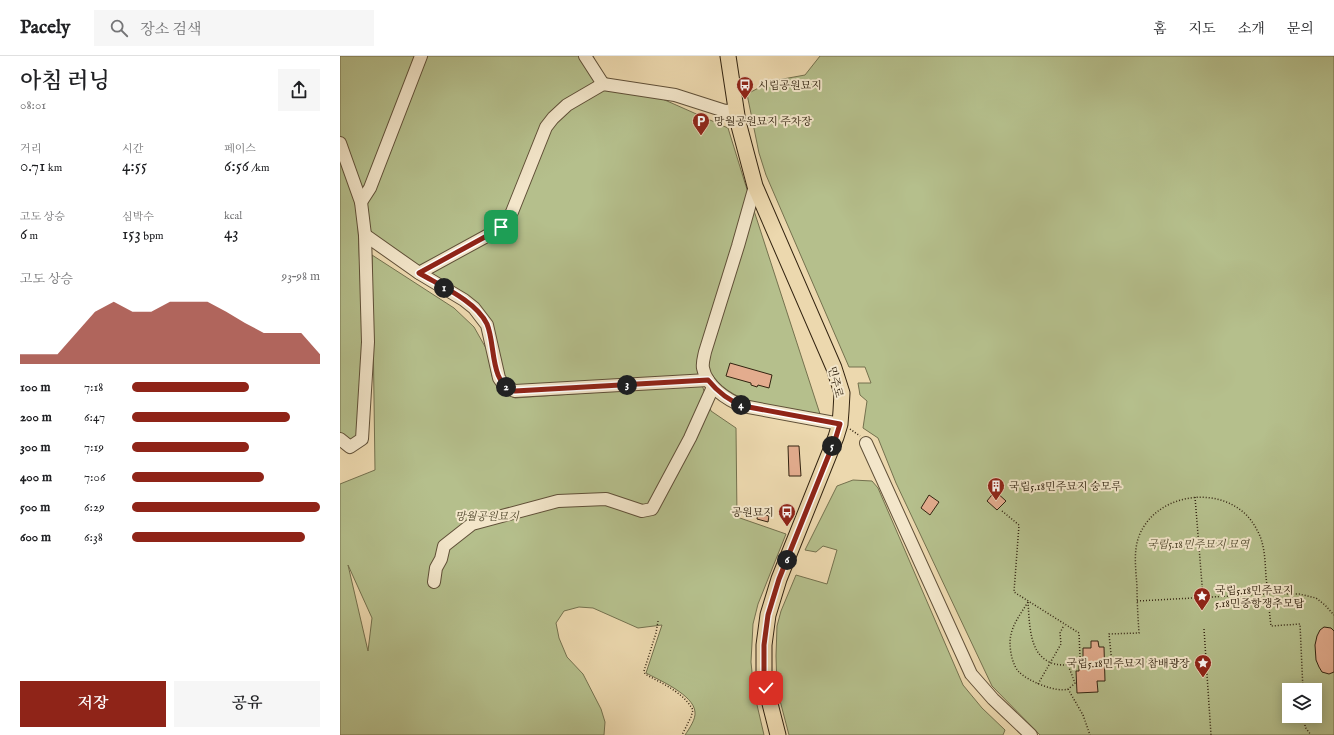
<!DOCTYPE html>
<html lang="ko">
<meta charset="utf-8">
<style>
body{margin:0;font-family:"IM FELL English","Noto Serif KR",serif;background:#f6f6f6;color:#202124;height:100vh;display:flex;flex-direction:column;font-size:15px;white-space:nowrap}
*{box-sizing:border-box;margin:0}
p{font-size:13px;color:#757577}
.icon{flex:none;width:22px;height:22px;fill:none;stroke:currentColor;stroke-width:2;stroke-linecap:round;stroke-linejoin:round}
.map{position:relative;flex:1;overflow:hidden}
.sheet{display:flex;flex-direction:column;background:#fff;width:340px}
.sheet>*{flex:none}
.fabs{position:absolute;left:942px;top:627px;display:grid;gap:8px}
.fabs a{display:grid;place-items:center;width:40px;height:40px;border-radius:0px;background:#fff;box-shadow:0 2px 10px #0003;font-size:20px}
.pin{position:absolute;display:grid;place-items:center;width:34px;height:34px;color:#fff;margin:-17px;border-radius:8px;box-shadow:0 2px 6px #0006}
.km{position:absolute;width:20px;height:20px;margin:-10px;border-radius:50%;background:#222;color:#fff;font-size:11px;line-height:20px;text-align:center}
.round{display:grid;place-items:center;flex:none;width:42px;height:42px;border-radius:0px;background:#f6f6f6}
.overview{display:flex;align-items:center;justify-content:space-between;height:68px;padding:0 20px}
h1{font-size:22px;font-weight:600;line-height:30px}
.figures{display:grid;grid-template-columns:repeat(3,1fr);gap:6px;height:68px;padding:4px 20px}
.figures div{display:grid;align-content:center}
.figures b{font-size:17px;font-weight:600}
.figures small{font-size:11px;font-weight:400}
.figures p{font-size:11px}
.chart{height:112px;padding:8px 20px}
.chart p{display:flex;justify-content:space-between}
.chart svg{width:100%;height:72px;margin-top:4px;fill:#8f2418;opacity:.7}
.primary-button{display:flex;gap:8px;margin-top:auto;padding:8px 20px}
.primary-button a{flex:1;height:46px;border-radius:0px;background:#8f2418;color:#fff;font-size:16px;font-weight:600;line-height:46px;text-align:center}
.primary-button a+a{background:#f6f6f6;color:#202124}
ul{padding:0 20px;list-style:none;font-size:13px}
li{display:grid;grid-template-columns:64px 48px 1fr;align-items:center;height:30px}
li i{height:10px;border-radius:5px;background:#8f2418}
header{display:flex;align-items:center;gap:24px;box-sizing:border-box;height:56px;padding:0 20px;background:#fff;border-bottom:1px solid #e0e0e0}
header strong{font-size:19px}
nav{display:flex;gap:22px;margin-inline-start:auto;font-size:14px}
.search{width:280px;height:36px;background:#f6f6f6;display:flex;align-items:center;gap:10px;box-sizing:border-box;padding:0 14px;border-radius:0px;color:#757577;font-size:15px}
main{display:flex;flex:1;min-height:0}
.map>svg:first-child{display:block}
.green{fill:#b5bf8c;stroke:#74714e;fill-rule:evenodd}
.building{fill:#e3ac8e;stroke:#322310}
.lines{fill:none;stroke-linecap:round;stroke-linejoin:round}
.minor-casing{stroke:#605038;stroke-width:14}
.major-casing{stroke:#322310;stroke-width:17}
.path{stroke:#322310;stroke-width:1.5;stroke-dasharray:1 2;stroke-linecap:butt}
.minor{stroke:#f3e6ca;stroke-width:12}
.major{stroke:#ecd8ae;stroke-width:15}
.route-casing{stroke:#fff;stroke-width:8}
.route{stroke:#8f2418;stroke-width:5}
.labels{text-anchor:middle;stroke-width:4;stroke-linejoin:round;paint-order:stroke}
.poi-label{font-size:11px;fill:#322310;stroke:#f3e6ca;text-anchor:start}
.street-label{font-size:11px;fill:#322310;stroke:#f3e6ca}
.park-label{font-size:11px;font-style:italic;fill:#534a2f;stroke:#f3e6ca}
</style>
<header>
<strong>Pacely</strong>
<div class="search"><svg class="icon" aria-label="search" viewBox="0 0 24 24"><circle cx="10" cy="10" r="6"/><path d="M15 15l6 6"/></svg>장소 검색</div>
<nav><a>홈</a><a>지도</a><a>소개</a><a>문의</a></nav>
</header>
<main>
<section class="sheet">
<div class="overview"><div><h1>아침 러닝</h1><p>08:01</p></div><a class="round"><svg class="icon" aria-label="share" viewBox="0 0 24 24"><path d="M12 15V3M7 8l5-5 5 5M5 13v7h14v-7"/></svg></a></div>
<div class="figures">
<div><p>거리</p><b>0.71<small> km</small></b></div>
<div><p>시간</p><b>4:55</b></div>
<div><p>페이스</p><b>6:56<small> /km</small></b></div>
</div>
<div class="figures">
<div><p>고도 상승</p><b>6<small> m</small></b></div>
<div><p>심박수</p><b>153<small> bpm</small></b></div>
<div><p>kcal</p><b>43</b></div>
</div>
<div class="chart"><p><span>고도 상승</span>93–98 m</p>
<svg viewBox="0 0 160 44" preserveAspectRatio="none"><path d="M0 44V38L10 38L20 38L30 25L40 12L50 6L60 12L70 12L80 6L90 6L100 6L110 12L120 19L130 25L140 25L150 25L160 38V44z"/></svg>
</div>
<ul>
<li><b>100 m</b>7:18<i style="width:62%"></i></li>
<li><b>200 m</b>6:47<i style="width:84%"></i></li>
<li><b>300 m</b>7:19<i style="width:62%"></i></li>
<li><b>400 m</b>7:06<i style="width:70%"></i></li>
<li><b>500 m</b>6:29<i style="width:100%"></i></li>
<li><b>600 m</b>6:38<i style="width:92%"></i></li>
</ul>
<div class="primary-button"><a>저장</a><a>공유</a></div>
</section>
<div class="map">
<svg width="994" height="679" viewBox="0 0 994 679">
<rect width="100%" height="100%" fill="#ecd8ae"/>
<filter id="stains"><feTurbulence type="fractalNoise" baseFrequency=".005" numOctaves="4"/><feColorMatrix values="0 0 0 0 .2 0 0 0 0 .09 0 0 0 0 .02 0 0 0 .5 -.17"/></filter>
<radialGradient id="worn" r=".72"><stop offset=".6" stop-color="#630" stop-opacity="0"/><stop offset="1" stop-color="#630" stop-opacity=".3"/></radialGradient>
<g class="green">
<path d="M0,0H253L261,18L273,26L318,41L388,72L405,127L480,358C444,352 395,351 373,320L174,331L166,323L161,311L150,263L138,248L18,170L23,282L19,380L14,386L5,382L0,376Z"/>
<path d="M480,0H994V679H700L652,630L556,427L538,382L523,372L527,345L520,339L518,327H531L525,311H509L426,119L419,97L407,38L432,25L465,19ZM949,634H975V660H949Z"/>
<path d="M32,199L114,252L134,271L147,294L152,320L161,335L175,342L362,329L371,355L396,372L397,461L446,478L418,548L413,568L411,606L414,636L424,679H345C349,673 356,663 355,656C354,639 319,624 306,617L322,569L298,572L253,552L239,551L224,555L216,567L219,582L227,601L243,618L261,653L265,666L264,679H0V428L35,414ZM8,509L32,562L28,595Z"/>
<polygon points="513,424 532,425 538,432 623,629 642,652 665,674 663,679 449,679 437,633 436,600 437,570 441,555 456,519 487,528 497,494 483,490 476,496 465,494 497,430"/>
</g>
<g class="building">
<polygon points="390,307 432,319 429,332 418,329 417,331 411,329 411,327 386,320"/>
<polygon points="448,390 459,390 461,420 449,420"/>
<polygon points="655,435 666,445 657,454 647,445"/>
<polygon points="589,439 599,446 590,459 581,452"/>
<polygon points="418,457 429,460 428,466 417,463"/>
<polygon points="984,571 991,572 994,575 994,616 989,618 982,616 979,611 976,604 975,589 977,580 980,574"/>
<polygon points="751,585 758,585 759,591 764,591 765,625 757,625 758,636 737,637 736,615 739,615 739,608 743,608 743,592 751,592"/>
</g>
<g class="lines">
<g class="minor-casing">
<g id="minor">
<polyline points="245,0 263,28"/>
<polyline points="0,87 21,146 25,179 28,286 22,383 10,391 0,383"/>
<path d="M415,130L398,190L365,296C364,301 362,307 363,312C366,330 387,344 403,350L500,368"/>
<polyline points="21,146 30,132 81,0"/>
<path d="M25,179L79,217L124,244L134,252L147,269L159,322C163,329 168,333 175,335L368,324"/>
<polyline points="79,217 154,176 166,166 172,156 206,71 213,62 227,49 263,28 335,39 385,55 396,54"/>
<polyline points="526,387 631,618 653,643 691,679"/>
<polyline points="94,526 96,512 101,503 104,490 132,468 218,445 266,443 302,455 312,453 350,382 373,331"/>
</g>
</g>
<g class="major-casing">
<polyline id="major" points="388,0 398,66 415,130 494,312 502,337 501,355 500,368 496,381 439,523 428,559 424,589 424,617 426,632 438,679"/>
</g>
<g class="path">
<polyline points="510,373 520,380"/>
<polyline points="855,441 863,541"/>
<polyline points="662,455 679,469 674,536 739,577 740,601 728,609"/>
<polyline points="797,545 928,538 959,538 976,542 985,549 994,559"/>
<path d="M688,546C690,574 689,611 728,609L735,627C733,629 730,632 728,633C716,637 688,625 679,616C673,610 670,596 670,587C670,571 680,559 688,546Z"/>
<path d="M318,565L316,577L304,615L305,618C323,628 343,636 353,654L351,661L342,679"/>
<polyline points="864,573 871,679"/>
<path d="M829,606L772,608L769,578L799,577C798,562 797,546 797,531C796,514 793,496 799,480C818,432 894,427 917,474C925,488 925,505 926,521C928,537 929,554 931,570L960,568L963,634"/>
<polyline points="698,628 721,588 720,577 724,569"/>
<polyline points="728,633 743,659 750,679"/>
<polyline points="965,660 965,671 971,679"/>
</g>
<use href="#minor" class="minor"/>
<use href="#major" class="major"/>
</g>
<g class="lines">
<g class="route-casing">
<path id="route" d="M161,171L154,176L79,217C101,230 136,245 147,268C156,289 149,328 175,335L368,324C377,335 390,345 403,350L500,368L496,381L439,523L428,559L424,589V617L426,632"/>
</g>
<use href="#route" class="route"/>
</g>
<defs>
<g id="bus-pin" transform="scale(0.9)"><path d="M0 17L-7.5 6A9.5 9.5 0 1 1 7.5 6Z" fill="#8f2418" stroke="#f3e6ca"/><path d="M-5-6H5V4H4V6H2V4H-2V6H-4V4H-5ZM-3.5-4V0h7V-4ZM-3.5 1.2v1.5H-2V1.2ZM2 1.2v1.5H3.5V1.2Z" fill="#fff"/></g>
<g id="parking-pin" transform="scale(0.9)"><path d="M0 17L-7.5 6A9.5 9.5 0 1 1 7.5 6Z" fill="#8f2418" stroke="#f3e6ca"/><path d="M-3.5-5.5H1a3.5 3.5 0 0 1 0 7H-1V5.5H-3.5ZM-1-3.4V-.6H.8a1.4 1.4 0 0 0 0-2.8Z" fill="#fff"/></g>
<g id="building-pin" transform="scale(0.9)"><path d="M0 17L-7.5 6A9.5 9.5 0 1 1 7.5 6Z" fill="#8f2418" stroke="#f3e6ca"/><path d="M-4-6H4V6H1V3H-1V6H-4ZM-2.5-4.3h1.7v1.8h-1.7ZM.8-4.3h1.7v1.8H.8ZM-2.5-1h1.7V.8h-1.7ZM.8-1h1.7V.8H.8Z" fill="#fff"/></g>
<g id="sight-pin" transform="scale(0.9)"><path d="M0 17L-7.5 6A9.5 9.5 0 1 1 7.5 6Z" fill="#8f2418" stroke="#f3e6ca"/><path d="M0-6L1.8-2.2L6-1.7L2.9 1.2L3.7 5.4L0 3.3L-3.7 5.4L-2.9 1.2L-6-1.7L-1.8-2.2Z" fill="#fff"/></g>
</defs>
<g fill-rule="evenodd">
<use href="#bus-pin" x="405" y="29"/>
<use href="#parking-pin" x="361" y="65"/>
<use href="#building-pin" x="656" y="430"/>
<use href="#bus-pin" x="447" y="456"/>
<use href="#sight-pin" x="862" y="540"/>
<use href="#sight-pin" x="863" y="607"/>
</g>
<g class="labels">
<g class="poi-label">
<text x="418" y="33">시립공원묘지</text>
<text x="374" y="69">망월공원묘지 주차장</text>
<text x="669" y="434">국립5.18민주묘지 숭모루</text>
<text x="434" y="460" text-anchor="end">공원묘지</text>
<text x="875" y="538">국립5.18민주묘지<tspan x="875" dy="13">5.18민중항쟁추모탑</tspan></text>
<text x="850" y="611" text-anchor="end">국립5.18민주묘지 참배광장</text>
</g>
<g class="street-label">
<text transform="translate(496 326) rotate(76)" y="4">민주로</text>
</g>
<g class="park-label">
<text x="147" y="464">망월공원묘지</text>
<text x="858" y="492">국립5.18민주묘지 묘역</text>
</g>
</g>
<rect width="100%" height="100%" filter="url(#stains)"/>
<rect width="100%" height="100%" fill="url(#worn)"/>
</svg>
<div class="fabs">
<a><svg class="icon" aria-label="layers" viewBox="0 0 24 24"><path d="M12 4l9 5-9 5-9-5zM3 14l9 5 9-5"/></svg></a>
</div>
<div class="pin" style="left:161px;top:171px;background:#1e9e55"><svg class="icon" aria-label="arrive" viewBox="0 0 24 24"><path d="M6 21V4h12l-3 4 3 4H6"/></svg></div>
<div class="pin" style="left:426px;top:632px;background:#d93025"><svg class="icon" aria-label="check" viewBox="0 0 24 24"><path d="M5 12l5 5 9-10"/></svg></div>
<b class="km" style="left:104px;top:232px">1</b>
<b class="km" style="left:166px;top:331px">2</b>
<b class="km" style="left:287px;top:329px">3</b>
<b class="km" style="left:401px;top:349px">4</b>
<b class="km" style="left:492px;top:390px">5</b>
<b class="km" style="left:447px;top:504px">6</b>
</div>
</main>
